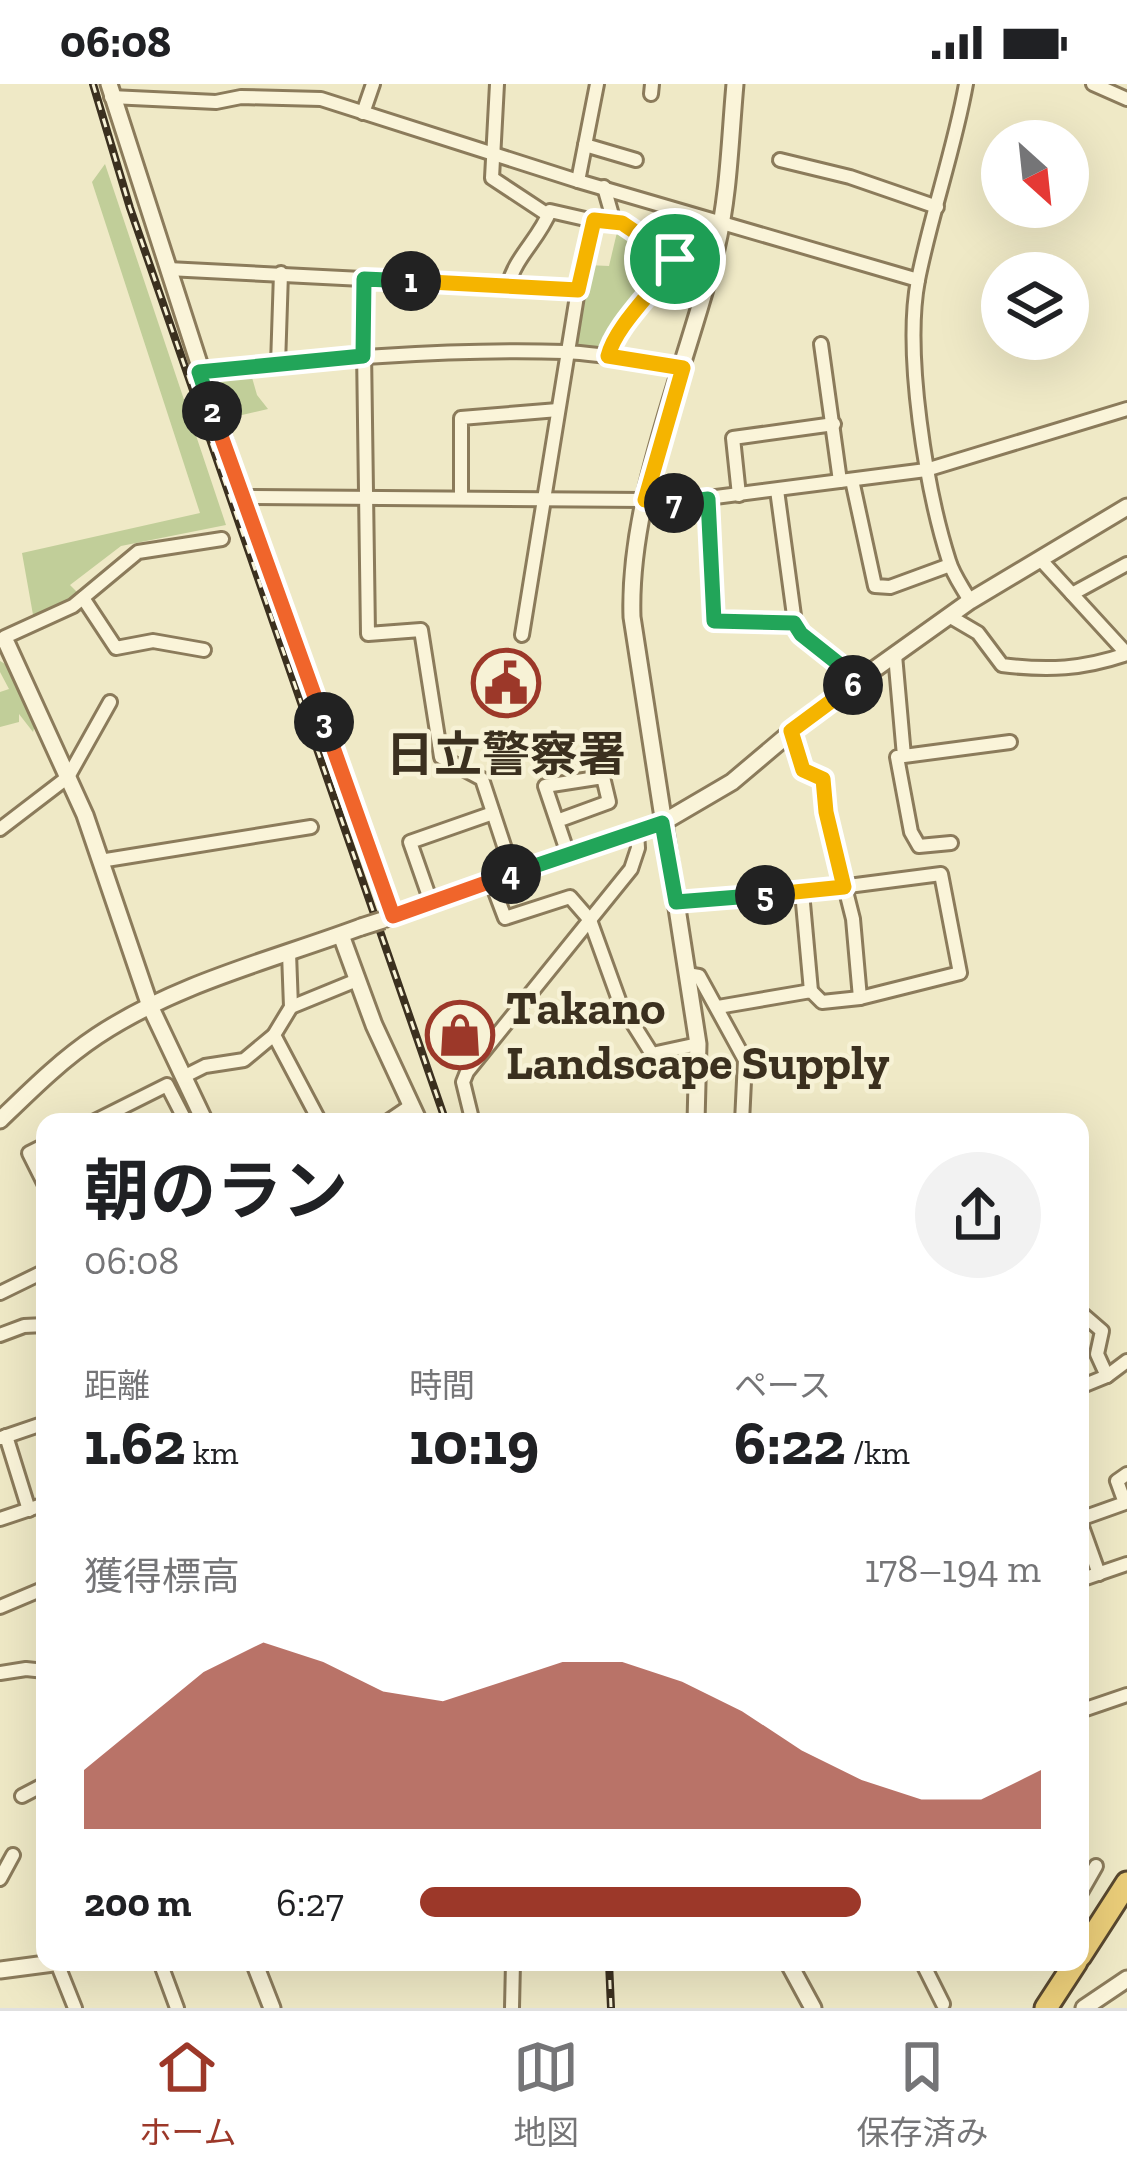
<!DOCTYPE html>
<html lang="ja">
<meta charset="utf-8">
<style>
body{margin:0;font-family:"Zilla Slab","Noto Sans JP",serif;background:#f2f2f2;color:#202124;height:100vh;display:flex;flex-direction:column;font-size:45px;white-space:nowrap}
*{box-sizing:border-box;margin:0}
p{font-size:39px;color:#757577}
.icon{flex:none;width:66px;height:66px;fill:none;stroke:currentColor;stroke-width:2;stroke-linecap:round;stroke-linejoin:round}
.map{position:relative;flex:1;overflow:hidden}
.drawer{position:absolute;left:36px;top:1029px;width:1053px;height:858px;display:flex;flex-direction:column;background:#fff;border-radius:24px;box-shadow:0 12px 48px #0002}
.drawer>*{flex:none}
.needle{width:78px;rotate:153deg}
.controls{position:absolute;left:981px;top:36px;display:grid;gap:24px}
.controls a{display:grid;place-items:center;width:108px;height:108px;border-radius:50%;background:#fff;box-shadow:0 12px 48px #0002;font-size:60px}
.pin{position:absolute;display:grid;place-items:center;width:102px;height:102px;color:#fff;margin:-51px;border:6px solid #fff;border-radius:50%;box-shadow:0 3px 12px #0007}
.km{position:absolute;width:60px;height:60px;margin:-30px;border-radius:50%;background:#222;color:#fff;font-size:33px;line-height:60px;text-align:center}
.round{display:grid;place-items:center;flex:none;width:126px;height:126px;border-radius:63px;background:#f2f2f2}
.headline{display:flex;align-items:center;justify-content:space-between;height:204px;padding:0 48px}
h1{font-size:66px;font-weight:700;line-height:90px}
.stats{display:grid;grid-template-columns:repeat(3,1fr);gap:18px;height:204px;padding:12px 48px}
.stats div{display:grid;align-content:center}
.stats b{font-size:60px;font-weight:700}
.stats small{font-size:33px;font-weight:400}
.stats p{font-size:33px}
.chart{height:336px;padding:24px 48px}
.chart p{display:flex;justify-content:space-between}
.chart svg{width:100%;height:216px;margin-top:12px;fill:#9c3829;opacity:.7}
ul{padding:0 48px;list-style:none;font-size:39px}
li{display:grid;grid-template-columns:192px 144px 1fr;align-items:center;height:90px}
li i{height:30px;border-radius:15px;background:#9c3829}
.status{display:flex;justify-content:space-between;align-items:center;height:84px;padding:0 60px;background:#fff;direction:ltr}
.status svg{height:33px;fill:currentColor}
.tab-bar{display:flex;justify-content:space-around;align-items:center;height:168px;border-top:3px solid #e0e0e0;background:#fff;font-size:33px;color:#757577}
.tab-bar a{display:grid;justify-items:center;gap:6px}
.tab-bar .selected{color:#9c3829}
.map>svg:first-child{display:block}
.green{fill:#c1ce99}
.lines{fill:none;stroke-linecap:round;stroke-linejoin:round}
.minor-casing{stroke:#8b7b5b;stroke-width:18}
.tertiary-casing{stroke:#8b7b5b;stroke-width:21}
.trunk-casing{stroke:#59482f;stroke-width:27}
.minor{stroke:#faf4d9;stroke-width:12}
.tertiary{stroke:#faf4d9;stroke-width:15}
.trunk{stroke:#eacd79;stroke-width:21}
.rail-casing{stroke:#3b301f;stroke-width:8}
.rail{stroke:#f7f2d6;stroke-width:3;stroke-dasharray:9;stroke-linecap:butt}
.tertiary-bridge-casing{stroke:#8b7b5b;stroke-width:21;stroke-linecap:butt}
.tertiary-bridge{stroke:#faf4d9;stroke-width:15}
.split-1-casing{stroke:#fff;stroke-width:24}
.split-2-casing{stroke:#fff;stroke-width:24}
.split-3-casing{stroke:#fff;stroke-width:24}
.split-4-casing{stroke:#fff;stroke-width:24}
.split-5-casing{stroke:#fff;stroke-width:24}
.split-6-casing{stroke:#fff;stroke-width:24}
.split-7-casing{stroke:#fff;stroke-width:24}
.split-8-casing{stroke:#fff;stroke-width:24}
.split-1{stroke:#f5b400;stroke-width:15}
.split-2{stroke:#22a559;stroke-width:15}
.split-3{stroke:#f0652b;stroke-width:15}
.split-4{stroke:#f0652b;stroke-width:15}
.split-5{stroke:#22a559;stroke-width:15}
.split-6{stroke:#f5b400;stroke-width:15}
.split-7{stroke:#22a559;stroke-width:15}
.split-8{stroke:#f5b400;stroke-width:15}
.labels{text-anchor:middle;stroke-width:9;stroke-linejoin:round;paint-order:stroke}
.poi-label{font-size:48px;font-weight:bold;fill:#3b301f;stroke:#f7f2d6}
</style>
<div class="status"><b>06:08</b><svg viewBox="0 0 49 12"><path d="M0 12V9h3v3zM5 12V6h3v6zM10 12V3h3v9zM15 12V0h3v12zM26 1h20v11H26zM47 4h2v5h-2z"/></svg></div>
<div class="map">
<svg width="1127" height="1924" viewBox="0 0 1127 1924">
<rect width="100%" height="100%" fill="#efe9c6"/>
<g class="green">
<polygon points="105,80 226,441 121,462 70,501 83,514 35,542 22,469 200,429 92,98"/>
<polygon points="618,144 670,174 605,268 574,264 587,181 609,182"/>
<polygon points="249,283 257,311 268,325 216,337 199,288"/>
<polygon points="0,577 7,581 35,641 33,648 19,630 19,638 0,643 0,608 9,605 0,588"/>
</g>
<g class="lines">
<g class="minor-casing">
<g id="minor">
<polyline points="497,0 492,94 548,131"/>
<path d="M966,0C954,67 931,130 918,196C904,269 926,405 949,477C953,491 963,504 970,517"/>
<polyline points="1093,0 1127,15"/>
<polyline points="651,10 652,0"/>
<polyline points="111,13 216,18 241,13 321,15 578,97 918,196"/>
<polyline points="363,29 373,0"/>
<polyline points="585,61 636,76"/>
<polyline points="780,76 850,93 937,123"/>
<polyline points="578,97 597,0"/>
<polyline points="604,103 614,138"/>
<polyline points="168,185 578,206"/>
<polyline points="363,195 368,550 421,546 441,673 482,695 513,789"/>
<path d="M508,202C515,173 539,155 550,127L594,137"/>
<polyline points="821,260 840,397"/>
<path d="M609,272C615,243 657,204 675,175"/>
<polyline points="278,281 281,189"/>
<path d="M199,288C321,276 443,264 565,268C605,270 644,278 683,283"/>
<polyline points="852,396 875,502 890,503 950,481"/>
<polyline points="777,406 795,539 801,550 859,596"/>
<polyline points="739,411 733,354 834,340"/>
<polyline points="242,413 645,416 661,420 926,386 1127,325"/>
<polyline points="461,414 461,334 558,326"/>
<polyline points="708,415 714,537 795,539"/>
<polyline points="1040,475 1127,570"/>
<polyline points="1072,510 1127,480"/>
<polyline points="83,514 116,564 153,557 204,566"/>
<path d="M949,532L978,549L1002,581C1048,587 1083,585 1127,570"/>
<polyline points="522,551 578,206 594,137 622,139 708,194"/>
<polyline points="7,560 5,553 73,522 138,468 222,455"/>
<polyline points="895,571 904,672 1010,658"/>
<polyline points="791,647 803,686 823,695 826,728 853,835 860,914"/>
<polyline points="897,673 911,748 919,762 951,759"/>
<polyline points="557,737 609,718 603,693 545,702 568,770"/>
<polyline points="0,745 68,693 110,618"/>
<polyline points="100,777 311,743"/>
<polyline points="491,797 505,834 570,813 590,836 620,919 652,970 698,960"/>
<polyline points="802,808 811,907"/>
<polyline points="431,818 410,758 493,729"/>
<polyline points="676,818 802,808 941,790 960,889 860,914 822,918 811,907 718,923"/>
<polyline points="687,890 699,892 745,976 742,1038"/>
<polyline points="291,923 357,896"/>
<polyline points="274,951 320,1038"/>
<polyline points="183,993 205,982 244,976 274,951 291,923 289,869"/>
<polyline points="472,1035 463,998 467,988 631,785 638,764 637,748"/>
<polyline points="93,1038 167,1001 186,1038"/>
<polyline points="387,1038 412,1021"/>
<polyline points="45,1061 29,1069 45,1101"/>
<polyline points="0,1209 45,1187"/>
<polyline points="1080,1228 1102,1247 1097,1270 1107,1292"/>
<polyline points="0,1251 24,1242 45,1241"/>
<polyline points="1080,1303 1107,1292 1127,1277"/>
<polyline points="6,1352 29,1426"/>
<polyline points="1,1354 45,1339"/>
<polyline points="0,1435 45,1420"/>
<polyline points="1080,1435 1125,1419 1117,1397 1127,1390"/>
<polyline points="1080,1437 1099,1490"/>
<polyline points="1080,1496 1127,1480"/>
<polyline points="0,1523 45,1504"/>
<polyline points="0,1589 26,1585 45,1587"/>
<polyline points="1080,1627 1127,1611"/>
<polyline points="22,1712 45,1700"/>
<polyline points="0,1795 13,1771"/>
<polyline points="1080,1810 1096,1782"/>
<polyline points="160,1878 177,1924"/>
<polyline points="922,1878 943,1920"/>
<polyline points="57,1879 75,1924"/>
<polyline points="512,1924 513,1878"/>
</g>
</g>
<g class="tertiary-casing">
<g id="tertiary">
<polyline points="109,0 242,413 393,832"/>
<polyline points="7,560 85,731 150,922 205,1038"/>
<polyline points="386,834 662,739 732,698 816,627 970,517 1127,423"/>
<polyline points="341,851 374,941 419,1038"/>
<path d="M0,1036C31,1006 61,976 97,952C177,899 272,876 361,843"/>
<path d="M696,1038L698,960L632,533C628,414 687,281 716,165C729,111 730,55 735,0"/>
<polyline points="254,1878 272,1924"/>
<polyline points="788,1878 813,1924"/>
<polyline points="0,1886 61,1878"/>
<polyline points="1084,1924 1127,1895"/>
</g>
</g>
<g class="trunk-casing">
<g id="trunk">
<polyline points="1080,1872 1127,1799"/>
<polyline points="1046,1924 1076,1878"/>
</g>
</g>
<use href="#minor" class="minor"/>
<use href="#tertiary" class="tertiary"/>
<use href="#trunk" class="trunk"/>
<g class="rail-casing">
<g id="rail">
<polyline points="93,0 130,124 446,1038"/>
<polyline points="609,1878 611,1924"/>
</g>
</g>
<use href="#rail" class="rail"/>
<g class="tertiary-bridge-casing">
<polyline id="tertiary-bridge" points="361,843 383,836"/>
</g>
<use href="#tertiary-bridge" class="tertiary-bridge"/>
</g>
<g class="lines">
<g class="split-1-casing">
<polyline id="split-1" points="411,197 578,206 594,136 622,139 675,175"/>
</g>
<g class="split-2-casing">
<polyline id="split-2" points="212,327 199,288 363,272 364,195 411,197"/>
</g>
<g class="split-3-casing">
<polyline id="split-3" points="212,327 324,638"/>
</g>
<g class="split-4-casing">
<polyline id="split-4" points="324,638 393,832 511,790"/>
</g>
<g class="split-5-casing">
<polyline id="split-5" points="511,790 662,739 676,818 765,811"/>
</g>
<g class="split-6-casing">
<polyline id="split-6" points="765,811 844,803 826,728 823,695 803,686 791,647 853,601"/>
</g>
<g class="split-7-casing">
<polyline id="split-7" points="674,419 708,415 714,537 794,539 801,550 859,596 853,601"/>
</g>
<g class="split-8-casing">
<path id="split-8" d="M674,419L645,416L683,284L608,272C616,240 657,205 675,175"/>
</g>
<use href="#split-1" class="split-1"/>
<use href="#split-2" class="split-2"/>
<use href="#split-3" class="split-3"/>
<use href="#split-4" class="split-4"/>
<use href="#split-5" class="split-5"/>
<use href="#split-6" class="split-6"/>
<use href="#split-7" class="split-7"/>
<use href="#split-8" class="split-8"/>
</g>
<defs>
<g id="civic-ring" transform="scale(3.45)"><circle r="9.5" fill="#f7f2d6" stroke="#9c3829" stroke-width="1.5"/><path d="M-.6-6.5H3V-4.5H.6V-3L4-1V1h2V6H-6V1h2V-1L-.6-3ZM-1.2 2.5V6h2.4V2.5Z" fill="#9c3829"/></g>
<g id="shop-ring" transform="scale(3.45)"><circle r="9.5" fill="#f7f2d6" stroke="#9c3829" stroke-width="1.5"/><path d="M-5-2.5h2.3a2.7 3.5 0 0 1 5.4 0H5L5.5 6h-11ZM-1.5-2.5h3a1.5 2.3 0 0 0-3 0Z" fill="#9c3829"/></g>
</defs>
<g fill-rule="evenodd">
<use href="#civic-ring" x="506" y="599"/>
<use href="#shop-ring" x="460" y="951"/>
</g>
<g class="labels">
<g class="poi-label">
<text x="506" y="687">日立警察署</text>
<text x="506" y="940" text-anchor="start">Takano<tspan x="506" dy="55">Landscape Supply</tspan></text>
</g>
</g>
</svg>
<div class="controls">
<a><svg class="needle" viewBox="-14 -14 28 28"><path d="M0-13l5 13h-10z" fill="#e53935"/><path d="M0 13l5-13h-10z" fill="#757577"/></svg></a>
<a><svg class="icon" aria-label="layers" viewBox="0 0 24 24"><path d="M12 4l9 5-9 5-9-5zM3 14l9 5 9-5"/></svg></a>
</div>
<div class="pin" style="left:675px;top:175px;background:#1e9e55"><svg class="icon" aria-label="arrive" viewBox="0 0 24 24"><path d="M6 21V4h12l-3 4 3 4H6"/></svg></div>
<b class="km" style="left:411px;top:197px">1</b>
<b class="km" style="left:212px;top:327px">2</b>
<b class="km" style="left:324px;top:638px">3</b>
<b class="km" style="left:511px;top:790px">4</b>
<b class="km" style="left:765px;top:811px">5</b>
<b class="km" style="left:853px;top:601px">6</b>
<b class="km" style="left:674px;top:419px">7</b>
<section class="drawer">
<div class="headline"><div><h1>朝のラン</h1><p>06:08</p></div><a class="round"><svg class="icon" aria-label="share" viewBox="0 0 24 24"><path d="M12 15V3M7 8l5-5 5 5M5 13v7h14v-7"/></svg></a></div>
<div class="stats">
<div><p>距離</p><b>1.62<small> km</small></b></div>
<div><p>時間</p><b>10:19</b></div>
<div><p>ペース</p><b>6:22<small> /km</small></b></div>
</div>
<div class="chart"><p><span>獲得標高</span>178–194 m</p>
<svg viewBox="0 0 160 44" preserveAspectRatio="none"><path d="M0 44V32L10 22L20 12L30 6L40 10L50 16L60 18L70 14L80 10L90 10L100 14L110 20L120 28L130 34L140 38L150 38L160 32V44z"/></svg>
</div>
<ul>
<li><b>200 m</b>6:27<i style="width:71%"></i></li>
</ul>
</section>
</div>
<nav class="tab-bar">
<a class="selected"><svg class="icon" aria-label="home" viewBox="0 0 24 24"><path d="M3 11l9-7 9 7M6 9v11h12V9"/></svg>ホーム</a>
<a><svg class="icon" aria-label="map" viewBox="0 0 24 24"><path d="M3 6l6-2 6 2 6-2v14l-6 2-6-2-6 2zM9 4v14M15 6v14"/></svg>地図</a>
<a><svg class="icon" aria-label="saved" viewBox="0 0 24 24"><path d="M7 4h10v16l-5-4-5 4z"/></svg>保存済み</a>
</nav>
